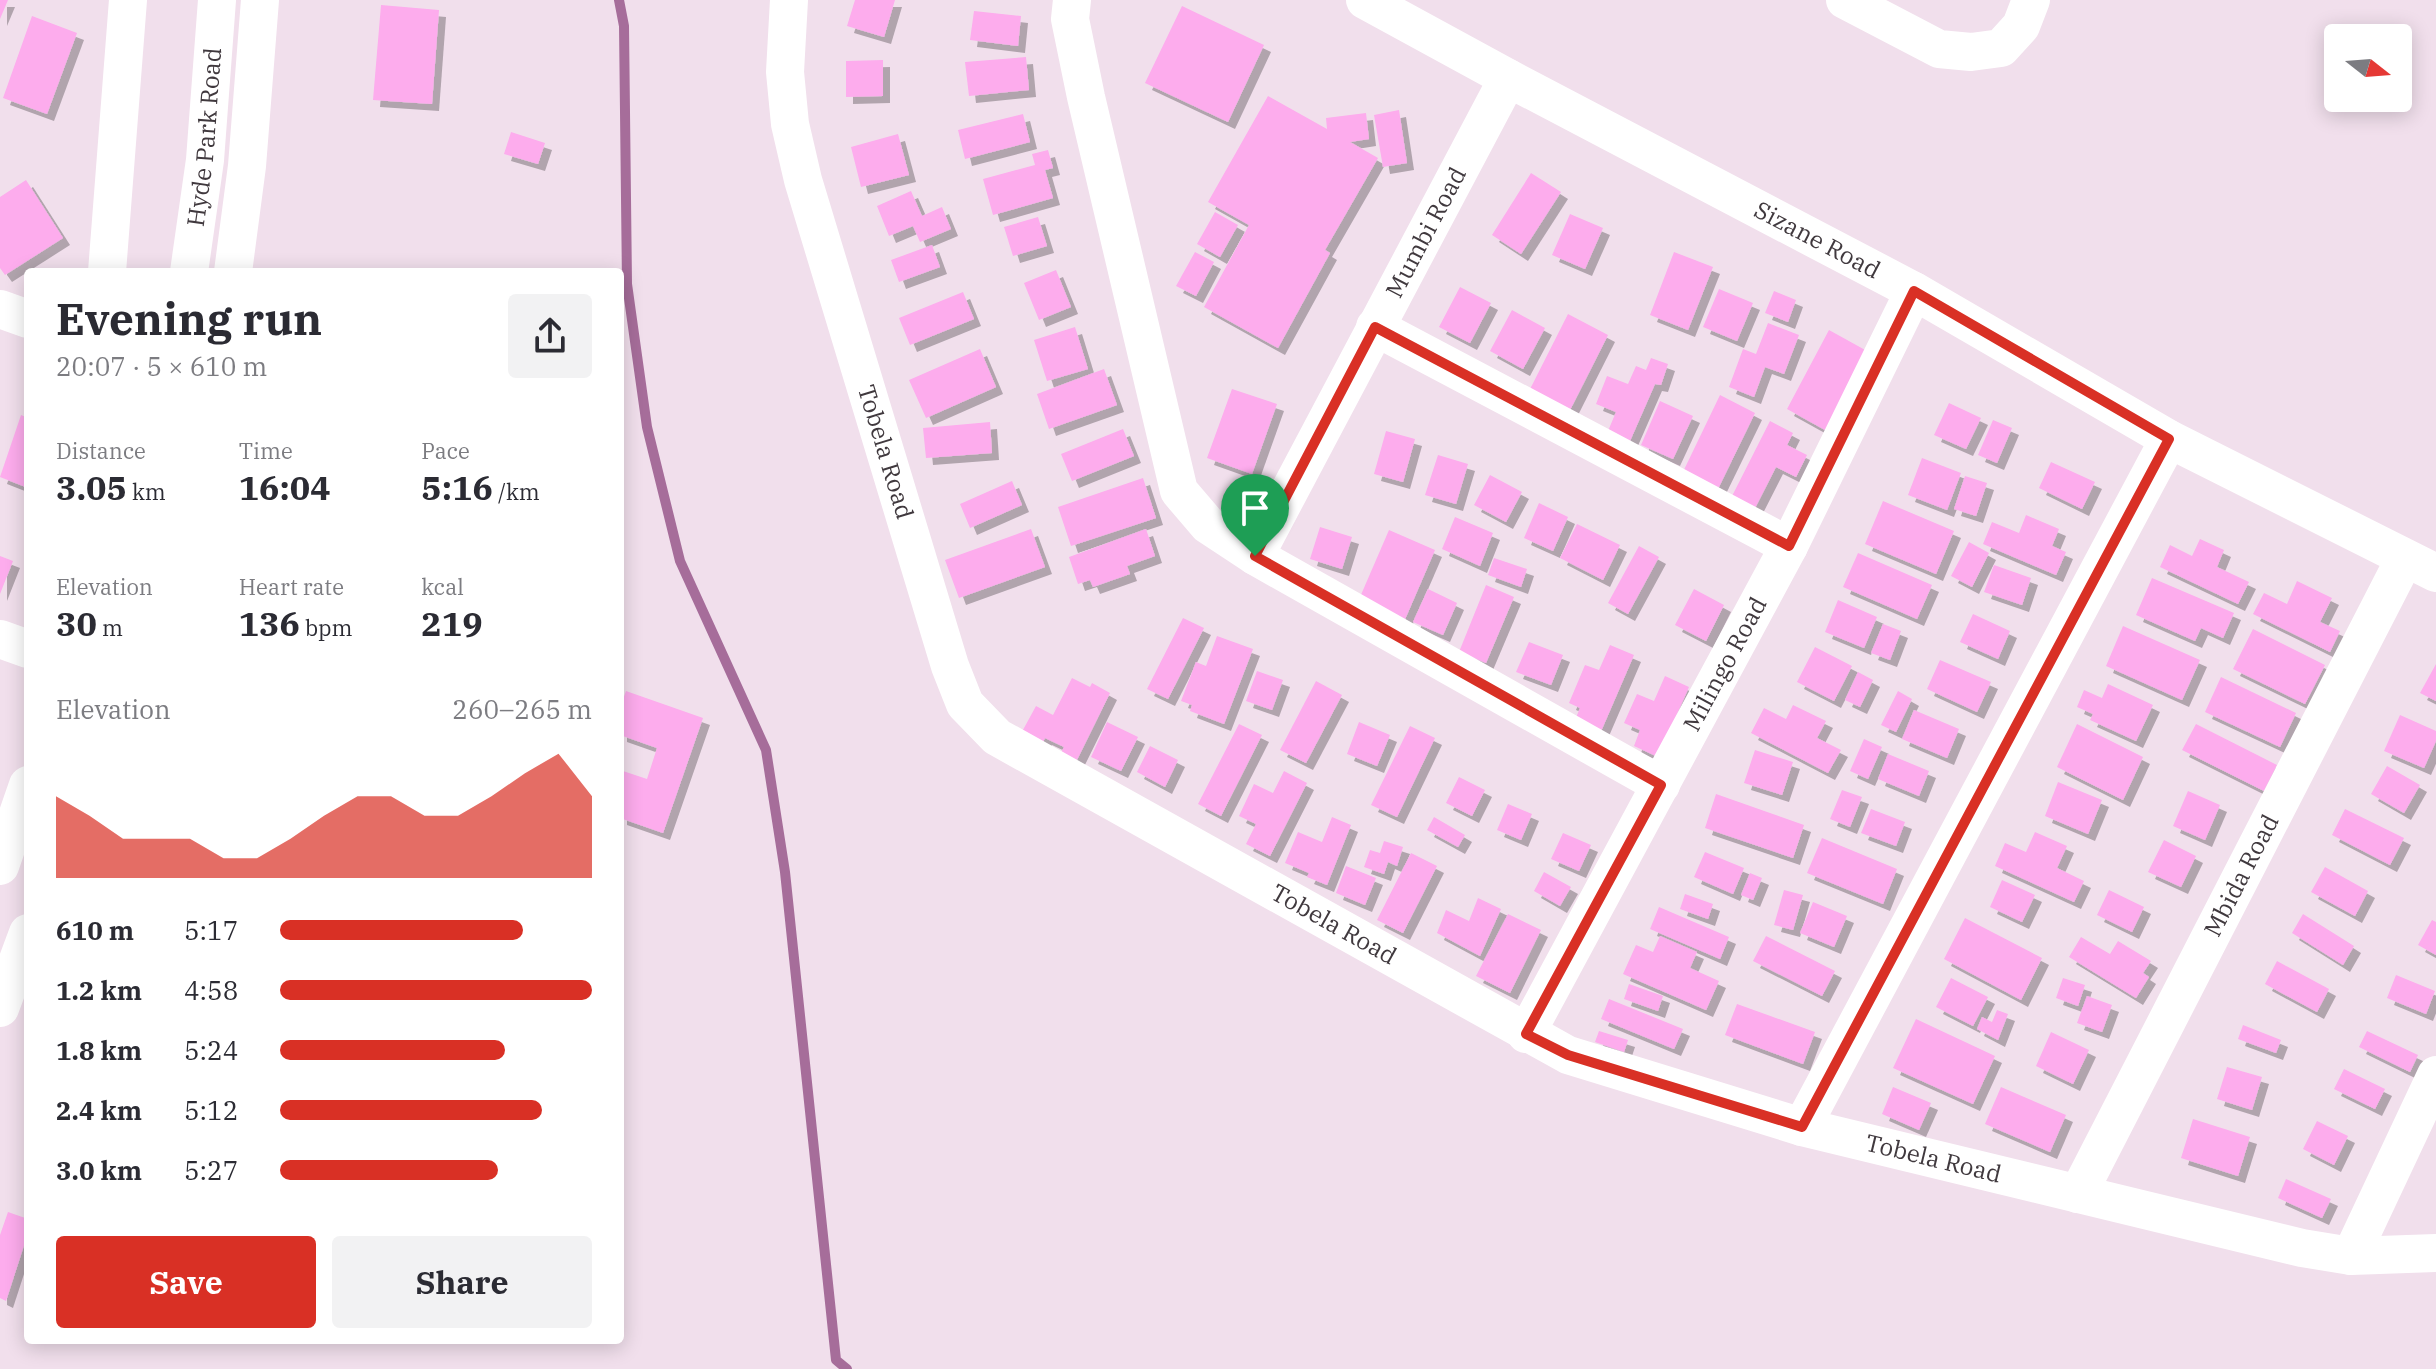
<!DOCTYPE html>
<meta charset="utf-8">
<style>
body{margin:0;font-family:"IBM Plex Serif",serif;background:#f2f2f3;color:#2b2b33;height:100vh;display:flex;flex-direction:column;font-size:30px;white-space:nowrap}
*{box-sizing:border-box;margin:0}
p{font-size:26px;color:#7c7c81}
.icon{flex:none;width:44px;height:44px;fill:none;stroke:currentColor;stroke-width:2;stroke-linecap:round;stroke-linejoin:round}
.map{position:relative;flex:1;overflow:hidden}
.side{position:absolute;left:24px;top:268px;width:600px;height:1076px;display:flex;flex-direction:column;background:#fff;border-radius:8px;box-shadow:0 4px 20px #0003}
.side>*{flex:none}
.needle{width:52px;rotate:107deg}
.buttons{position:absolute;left:2324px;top:24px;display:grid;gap:16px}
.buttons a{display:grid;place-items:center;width:88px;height:88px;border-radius:8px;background:#fff;box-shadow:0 4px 20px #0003;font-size:40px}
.pin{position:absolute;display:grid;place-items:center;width:68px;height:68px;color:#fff;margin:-82px -34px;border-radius:50% 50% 50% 0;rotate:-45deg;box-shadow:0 0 8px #0007}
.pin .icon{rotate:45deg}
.round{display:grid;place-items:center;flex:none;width:84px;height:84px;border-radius:8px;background:#f2f2f3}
.headline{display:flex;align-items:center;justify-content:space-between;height:136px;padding:0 32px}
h1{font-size:44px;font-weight:700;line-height:60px}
.stats{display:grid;grid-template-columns:repeat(3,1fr);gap:12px;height:136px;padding:8px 32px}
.stats div{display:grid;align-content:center}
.stats b{font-size:34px;font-weight:700}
.stats small{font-size:22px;font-weight:400}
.stats p{font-size:22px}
.chart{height:224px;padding:16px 32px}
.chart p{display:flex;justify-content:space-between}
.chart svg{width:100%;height:144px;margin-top:8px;fill:#d93025;opacity:.7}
.primary-button{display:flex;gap:16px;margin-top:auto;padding:16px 32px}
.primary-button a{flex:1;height:92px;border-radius:8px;background:#d93025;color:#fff;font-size:32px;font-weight:700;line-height:92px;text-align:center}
.primary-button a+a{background:#f2f2f3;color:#2b2b33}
ul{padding:0 32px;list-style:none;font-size:26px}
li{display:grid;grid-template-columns:128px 96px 1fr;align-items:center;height:60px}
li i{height:20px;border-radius:10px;background:#d93025}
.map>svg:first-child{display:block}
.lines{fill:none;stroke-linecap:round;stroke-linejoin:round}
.stream{stroke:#a66d9a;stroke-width:10}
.building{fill:#fdaced;filter:url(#shadow)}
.minor{stroke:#fff;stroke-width:38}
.route-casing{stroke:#fff;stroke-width:16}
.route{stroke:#d93025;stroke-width:10}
.labels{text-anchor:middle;stroke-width:8;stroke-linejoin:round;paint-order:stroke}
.street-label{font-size:24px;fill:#40393e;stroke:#f1dfec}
</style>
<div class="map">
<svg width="2436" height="1369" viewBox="0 0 2436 1369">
<defs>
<filter id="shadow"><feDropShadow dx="7" dy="7" stdDeviation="0" flood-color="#0004"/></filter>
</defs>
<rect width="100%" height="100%" fill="#f1dfec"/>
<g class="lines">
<polyline class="stream" points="619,0 624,26 627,284 647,427 680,561 766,750 785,872 836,1360 847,1369"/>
</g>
<g class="building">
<polygon points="0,0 8,0 0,19"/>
<polygon points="855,0 895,0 884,37 847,26"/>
<polygon points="381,5 439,10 432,104 373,100"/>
<polygon points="1182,6 1264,45 1228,122 1145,83"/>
<polygon points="974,11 1021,16 1018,46 970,40"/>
<polygon points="32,16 77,33 47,114 3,98"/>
<polygon points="1026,57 1029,90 969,96 965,62"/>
<polygon points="883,60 883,96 846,97 846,61"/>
<polygon points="1268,96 1327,129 1326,118 1366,113 1369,139 1350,142 1378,158 1325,250 1330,253 1278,348 1204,307 1249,225 1208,202"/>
<polygon points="1399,110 1407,163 1383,167 1374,115"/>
<polygon points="1023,114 1030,142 965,159 958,130"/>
<polygon points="511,132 545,143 538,164 504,154"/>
<polygon points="898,134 909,175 861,187 851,147"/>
<polygon points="1048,150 1053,168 1045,170 1053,198 993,215 983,179 1035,165 1032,154"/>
<polygon points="1531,173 1561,192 1521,254 1492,235"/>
<polygon points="26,180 63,238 5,275 0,268 0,197"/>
<polygon points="911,191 922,216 942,207 951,229 920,242 913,226 889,236 877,206"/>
<polygon points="1215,212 1238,225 1220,257 1197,244"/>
<polygon points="1570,214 1603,228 1585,269 1552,255"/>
<polygon points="1038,217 1047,246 1013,256 1004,227"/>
<polygon points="932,245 940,267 899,282 891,260"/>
<polygon points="1195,252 1214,262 1196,296 1176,286"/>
<polygon points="1674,252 1713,267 1688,330 1650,315"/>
<polygon points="1056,270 1071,307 1039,320 1024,283"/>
<polygon points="1460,287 1491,303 1470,343 1439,327"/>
<polygon points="1719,289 1753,303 1737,341 1703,327"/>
<polygon points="1774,291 1796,300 1788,322 1765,313"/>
<polygon points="963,292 974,319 910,345 899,318"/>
<polygon points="1512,310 1545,328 1523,369 1490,351"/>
<polygon points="1568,314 1608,335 1564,422 1524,401"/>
<polygon points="1768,323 1799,335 1784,374 1765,367 1754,397 1729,387 1743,349 1756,354"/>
<polygon points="1075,327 1088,369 1047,381 1034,340"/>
<polygon points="1829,330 1867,351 1825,430 1787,409"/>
<polygon points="980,349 996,387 926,418 909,380"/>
<polygon points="1651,358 1668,364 1661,385 1655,384 1630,441 1608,431 1616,412 1596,404 1607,376 1628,384 1636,366 1646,370"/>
<polygon points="1104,369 1117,405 1049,429 1037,394"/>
<polygon points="1232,389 1277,404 1252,474 1207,458"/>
<polygon points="1720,395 1755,413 1716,493 1681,476"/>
<polygon points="1660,401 1693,416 1673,459 1641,445"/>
<polygon points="1949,403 1981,418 1966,449 1934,435"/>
<polygon points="21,415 28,418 28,488 0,477"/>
<polygon points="1993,420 2012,428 1997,463 1978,455"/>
<polygon points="1770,421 1793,433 1787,445 1807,455 1796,477 1776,467 1750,518 1727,506"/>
<polygon points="990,422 992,453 926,458 923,428"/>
<polygon points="1123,429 1134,456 1072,481 1061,454"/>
<polygon points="1386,431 1415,439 1403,482 1374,474"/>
<polygon points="1438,455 1468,464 1456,504 1425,495"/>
<polygon points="1922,458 1961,473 1947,510 1908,495"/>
<polygon points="2051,462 2095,482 2082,509 2039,488"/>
<polygon points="1490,475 1522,492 1506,522 1474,505"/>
<polygon points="1965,476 1987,483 1976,516 1954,509"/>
<polygon points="1143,478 1156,518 1071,546 1058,507"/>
<polygon points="1012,481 1022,505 970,528 960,504"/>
<polygon points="1883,501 1954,531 1936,574 1865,544"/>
<polygon points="1539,503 1568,517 1553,551 1524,538"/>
<polygon points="2026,515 2059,529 2052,546 2066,552 2056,575 1983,544 1992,522 2019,533"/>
<polygon points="1455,517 1493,533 1480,566 1442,549"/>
<polygon points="1577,524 1620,545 1603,580 1560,558"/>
<polygon points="1320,527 1352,537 1342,569 1310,559"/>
<polygon points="1031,529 1045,567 959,598 945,560"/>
<polygon points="1146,529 1155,556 1127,566 1130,574 1093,587 1090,580 1078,584 1069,557"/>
<polygon points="1389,530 1435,550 1403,624 1357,604"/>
<polygon points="2200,539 2224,550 2217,567 2249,582 2238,604 2160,567 2170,545 2192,556"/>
<polygon points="1969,542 1989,553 1972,587 1951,576"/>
<polygon points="1639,546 1659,557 1628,614 1608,603"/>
<polygon points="1858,553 1932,585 1917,619 1843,587"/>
<polygon points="0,556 13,561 0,594"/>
<polygon points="1494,558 1527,569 1521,587 1488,575"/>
<polygon points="1994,565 2031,578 2022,605 1984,592"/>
<polygon points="2152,578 2234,613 2223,638 2201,628 2195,641 2136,615"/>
<polygon points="2297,581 2332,598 2320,622 2340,631 2330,652 2253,614 2264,593 2287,604"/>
<polygon points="1486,585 1514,597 1486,663 1459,652"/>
<polygon points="1428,589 1457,603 1443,635 1413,622"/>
<polygon points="1694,589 1724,605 1706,641 1675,625"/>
<polygon points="1838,600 1877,617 1864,648 1825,632"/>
<polygon points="1973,614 2010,631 1998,659 1960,642"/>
<polygon points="1183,618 1204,628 1168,699 1147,689"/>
<polygon points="1883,624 1901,631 1890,660 1871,653"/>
<polygon points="2123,626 2200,660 2182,700 2106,666"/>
<polygon points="2253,629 2325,665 2305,704 2233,669"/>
<polygon points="1217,636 1253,649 1224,724 1190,711 1192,705 1181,701 1196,662 1206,666"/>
<polygon points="1529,642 1563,655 1551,685 1516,672"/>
<polygon points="1610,645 1634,655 1599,736 1573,725 1580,708 1569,703 1585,665 1599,670"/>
<polygon points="1815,647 1852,666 1834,701 1797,682"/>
<polygon points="1940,660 1991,682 1977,712 1927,689"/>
<polygon points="2436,664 2436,701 2420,693"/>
<polygon points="1257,671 1283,680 1272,710 1246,701"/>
<polygon points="1858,672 1873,680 1860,707 1845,700"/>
<polygon points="1665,676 1689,687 1658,757 1634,746 1640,730 1624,723 1637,694 1654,701"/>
<polygon points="2221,677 2296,713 2280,747 2205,712"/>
<polygon points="1072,678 1090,687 1092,683 1110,693 1072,770 1056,762 1064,747 1045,738 1039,750 1018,739 1036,706 1053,715"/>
<polygon points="1316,681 1342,695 1306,763 1280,750"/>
<polygon points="2108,684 2153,705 2136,741 2090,720 2093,714 2077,707 2084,690 2102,698"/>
<polygon points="626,691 703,718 663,833 620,818 620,770 647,779 657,748 620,735 620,708"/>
<polygon points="1898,691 1912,699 1896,732 1881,725"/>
<polygon points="1793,705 1826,721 1817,738 1841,750 1828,773 1751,733 1764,708 1786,719"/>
<polygon points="1914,710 1959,729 1947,758 1902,739"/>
<polygon points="2400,715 2436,731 2436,741 2424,768 2384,751"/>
<polygon points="1107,722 1138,737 1121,771 1091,757"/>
<polygon points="1359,722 1390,735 1377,766 1347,754"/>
<polygon points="1239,724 1262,735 1221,816 1198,804"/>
<polygon points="2077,724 2143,757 2123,800 2057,767"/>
<polygon points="2196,724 2277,765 2264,791 2182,750"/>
<polygon points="1410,726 1435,738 1397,817 1371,805"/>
<polygon points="1864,739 1882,747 1868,779 1850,771"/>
<polygon points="1150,746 1178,760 1165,787 1137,772"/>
<polygon points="1755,750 1793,762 1782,795 1744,783"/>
<polygon points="1888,754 1929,771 1919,796 1878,779"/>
<polygon points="2387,766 2420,785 2404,813 2371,794"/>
<polygon points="1284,771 1307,783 1270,856 1246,844 1256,824 1239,816 1254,784 1273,793"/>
<polygon points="1459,777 1485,790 1472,816 1446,803"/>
<polygon points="2058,782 2102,800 2088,834 2045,816"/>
<polygon points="1842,790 1862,797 1850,827 1830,819"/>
<polygon points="2188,791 2220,805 2205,840 2173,826"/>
<polygon points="1716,794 1804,825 1793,858 1705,828"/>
<polygon points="1508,804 1532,814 1521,840 1497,830"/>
<polygon points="1871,809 1905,822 1896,846 1861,833"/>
<polygon points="2345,809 2404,838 2390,865 2332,835"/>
<polygon points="1332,817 1351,825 1327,885 1307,877 1309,873 1285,863 1298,832 1322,842"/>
<polygon points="1434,817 1465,835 1458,847 1427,830"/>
<polygon points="2035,832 2067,846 2057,868 2084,881 2074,902 1995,866 2005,843 2026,852"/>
<polygon points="1563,833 1591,845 1579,871 1551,859"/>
<polygon points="1822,838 1897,869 1883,904 1807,873"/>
<polygon points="2164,840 2196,856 2181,887 2148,872"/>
<polygon points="1384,841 1403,847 1397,866 1388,862 1384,874 1364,867 1370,850 1380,853"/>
<polygon points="1705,852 1744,868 1733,894 1694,877"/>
<polygon points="1411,853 1437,866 1403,933 1377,920"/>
<polygon points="1346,866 1376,878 1365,905 1336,893"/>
<polygon points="2325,867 2368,891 2355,916 2311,892"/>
<polygon points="1544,872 1571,887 1560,906 1534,891"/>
<polygon points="1750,873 1762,878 1753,900 1741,895"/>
<polygon points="2002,880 2035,895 2022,922 1990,907"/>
<polygon points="1784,890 1803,895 1793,930 1774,925"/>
<polygon points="2109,890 2144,907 2132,932 2097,915"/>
<polygon points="1685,894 1713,904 1708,919 1680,909"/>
<polygon points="1478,898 1501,909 1480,956 1437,933 1446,910 1469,921"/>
<polygon points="1813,902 1847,916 1834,947 1800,933"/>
<polygon points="1659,907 1729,937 1720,959 1650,929"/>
<polygon points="1508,914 1541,930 1510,993 1476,976"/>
<polygon points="2303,914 2354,946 2343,965 2292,933"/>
<polygon points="1965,918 2042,958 2021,1000 1944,959"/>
<polygon points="2432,920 2436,922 2436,955 2418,945"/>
<polygon points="1660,936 1697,952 1690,968 1719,981 1706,1010 1623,974 1636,945 1653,952"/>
<polygon points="1766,936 1835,971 1822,996 1753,961"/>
<polygon points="2081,937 2110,954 2118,941 2151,961 2143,973 2149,977 2136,998 2069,957"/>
<polygon points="2277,961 2329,989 2317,1012 2265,984"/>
<polygon points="2396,975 2435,991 2426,1014 2387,998"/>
<polygon points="1951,978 1988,997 1973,1026 1936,1007"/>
<polygon points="2063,978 2085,985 2078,1006 2056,998"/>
<polygon points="1629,984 1663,996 1658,1011 1624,999"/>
<polygon points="2087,996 2112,1005 2102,1032 2077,1023"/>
<polygon points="1609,999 1683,1029 1674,1049 1601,1019"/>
<polygon points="1737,1004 1815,1032 1803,1064 1725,1035"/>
<polygon points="1997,1010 2008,1014 1998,1040 1977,1029 1982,1017 1992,1022"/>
<polygon points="1916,1019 1995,1056 1973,1104 1893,1068"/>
<polygon points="2243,1025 2281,1040 2276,1053 2238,1039"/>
<polygon points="1599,1031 1628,1040 1624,1052 1595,1042"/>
<polygon points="2367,1031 2418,1055 2410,1072 2359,1047"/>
<polygon points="2051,1032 2089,1050 2073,1084 2036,1066"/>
<polygon points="2227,1067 2262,1077 2252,1110 2217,1099"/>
<polygon points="2344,1069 2385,1089 2375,1109 2334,1089"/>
<polygon points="1893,1087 1931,1103 1919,1130 1882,1114"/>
<polygon points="2001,1087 2066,1115 2050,1152 1985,1124"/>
<polygon points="2193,1119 2250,1137 2238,1176 2181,1158"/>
<polygon points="2317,1121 2348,1136 2334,1165 2303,1149"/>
<polygon points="2286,1179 2331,1199 2322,1218 2278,1198"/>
<polygon points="8,1212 28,1219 28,1233 6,1301 0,1298 0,1235"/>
</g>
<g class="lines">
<g class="minor">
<path id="s1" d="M789,0L785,72L790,124L803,180L950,666L965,704L997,737L1568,1055L1802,1127L2302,1248L2351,1256L2436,1253"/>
<polyline points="1072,0 1070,19 1086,97 1179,491 1208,525 1255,556 1661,785"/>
<path id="s2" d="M1365,0L1508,78L1914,291L2169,439L2436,573"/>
<polyline points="1845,0 1939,49 1971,52 2001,48 2021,26 2031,0"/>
<polyline points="107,272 128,0"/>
<path id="s3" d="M189,272L205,160L217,0"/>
<polyline points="233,272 247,166 260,0"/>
<polyline points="0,309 28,319"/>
<polyline points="1375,327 1789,546"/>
<path id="s4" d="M1255,556L1508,78"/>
<polyline points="0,639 28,649"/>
<polyline points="0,866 28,785"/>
<polyline points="0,1008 28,933"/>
<path id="s5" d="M1526,1034L1789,546L1914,291"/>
<polyline points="1802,1127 2169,439"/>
<path id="s6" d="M2078,1194L2405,558"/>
<polyline points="2351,1256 2436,1075"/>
</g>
</g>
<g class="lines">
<g class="route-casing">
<polygon id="route" points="1914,291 2169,439 1802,1127 1568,1055 1526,1034 1661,785 1255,556 1375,327 1789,546"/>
</g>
<use href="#route" class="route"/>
</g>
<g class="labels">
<g class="street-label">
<text dy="8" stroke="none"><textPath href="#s3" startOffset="136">Hyde Park Road</textPath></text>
<text dy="8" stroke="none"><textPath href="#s4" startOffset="366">Mumbi Road</textPath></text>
<text dy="8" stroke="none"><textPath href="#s2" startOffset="512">Sizane Road</textPath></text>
<text dy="8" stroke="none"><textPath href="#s1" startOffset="466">Tobela Road</textPath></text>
<text dy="8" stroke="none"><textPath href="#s5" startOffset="420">Milingo Road</textPath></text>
<text dy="8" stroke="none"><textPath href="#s6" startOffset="358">Mbida Road</textPath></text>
<text dy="8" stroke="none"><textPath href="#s1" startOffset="1162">Tobela Road</textPath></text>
<text dy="8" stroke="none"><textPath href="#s1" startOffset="1810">Tobela Road</textPath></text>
</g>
</g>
</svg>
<div class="buttons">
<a><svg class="needle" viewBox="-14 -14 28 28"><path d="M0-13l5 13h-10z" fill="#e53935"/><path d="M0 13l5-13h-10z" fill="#7c7c81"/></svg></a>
</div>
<div class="pin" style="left:1255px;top:556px;background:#1e9e55"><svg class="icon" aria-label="arrive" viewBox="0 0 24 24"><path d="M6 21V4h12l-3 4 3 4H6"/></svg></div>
<section class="side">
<div class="headline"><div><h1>Evening run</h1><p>20:07 · 5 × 610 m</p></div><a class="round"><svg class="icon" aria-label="share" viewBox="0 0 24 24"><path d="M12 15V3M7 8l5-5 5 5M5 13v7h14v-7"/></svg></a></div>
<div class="stats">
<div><p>Distance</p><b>3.05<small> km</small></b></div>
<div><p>Time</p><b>16:04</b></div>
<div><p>Pace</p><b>5:16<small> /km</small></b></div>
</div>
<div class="stats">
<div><p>Elevation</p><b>30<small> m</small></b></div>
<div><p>Heart rate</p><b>136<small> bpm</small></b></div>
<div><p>kcal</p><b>219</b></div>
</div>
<div class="chart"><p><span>Elevation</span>260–265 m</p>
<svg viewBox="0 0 160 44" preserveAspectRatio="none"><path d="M0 44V19L10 25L20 32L30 32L40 32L50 38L60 38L70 32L80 25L90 19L100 19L110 25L120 25L130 19L140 12L150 6L160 19V44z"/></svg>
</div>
<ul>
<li><b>610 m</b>5:17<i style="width:78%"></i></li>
<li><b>1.2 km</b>4:58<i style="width:100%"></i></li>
<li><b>1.8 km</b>5:24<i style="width:72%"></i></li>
<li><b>2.4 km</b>5:12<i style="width:84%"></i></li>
<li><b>3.0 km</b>5:27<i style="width:70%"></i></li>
</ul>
<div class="primary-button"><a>Save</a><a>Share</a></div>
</section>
</div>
